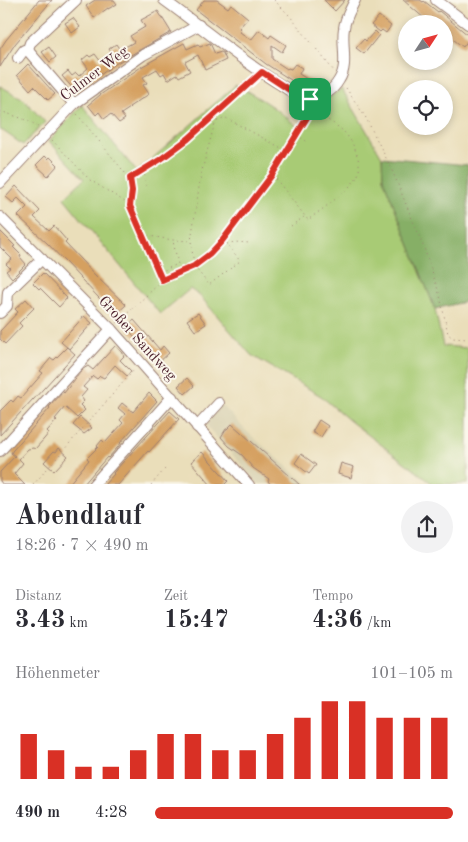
<!DOCTYPE html>
<html lang="de">
<meta charset="utf-8">
<style>
body{margin:0;font-family:"Old Standard TT",serif;background:#f2f2f3;color:#2b2b33;height:100vh;display:flex;flex-direction:column;font-size:19px;white-space:nowrap}
*{box-sizing:border-box;margin:0}
p{font-size:16px;color:#7c7c81}
.icon{flex:none;width:28px;height:28px;fill:none;stroke:currentColor;stroke-width:2;stroke-linecap:round;stroke-linejoin:round}
.map{position:relative;height:484px;overflow:hidden}
.details{display:flex;flex-direction:column;background:#fff;flex:1}
.details>*{flex:none}
.needle{width:32px;rotate:54deg}
.buttons{position:absolute;left:398px;top:15px;display:grid;gap:10px}
.buttons a{display:grid;place-items:center;width:55px;height:55px;border-radius:50%;background:#fff;box-shadow:0 2px 8px #0003;font-size:25px}
.pin{position:absolute;display:grid;place-items:center;width:42px;height:42px;color:#fff;margin:-21px;border-radius:10px;box-shadow:0 2px 8px #0006}
.round{display:grid;place-items:center;flex:none;width:52px;height:52px;border-radius:26px;background:#f2f2f3}
.head{display:flex;align-items:center;justify-content:space-between;height:85px;padding:0 15px}
h1{font-size:28px;font-weight:800;line-height:38px}
.figures{display:grid;grid-template-columns:repeat(3,1fr);gap:8px;height:85px;padding:5px 15px}
.figures div{display:grid;align-content:center}
.figures b{font-size:25px;font-weight:800}
.figures small{font-size:14px;font-weight:400}
.figures p{font-size:14px}
.chart{height:140px;padding:10px 15px}
.chart p{display:flex;justify-content:space-between}
.chart svg{width:100%;height:90px;margin-top:5px;stroke:#d93025;stroke-width:6}
ul{padding:0 15px;list-style:none;font-size:16px}
li{display:grid;grid-template-columns:80px 60px 1fr;align-items:center;height:38px}
li i{height:12px;border-radius:6px;background:#d93025}
.map>svg:first-child{display:block}
.built{fill:#d9d1b1}
.green{fill:#a8cb75;stroke:#797550}
.forest{fill:#86af66;stroke:#686748}
.building{fill:#d5a061}
.lines{fill:none;stroke-linecap:round;stroke-linejoin:round}
.minor-casing{stroke:#9a7e72;stroke-width:12}
.path{stroke:#9a7e72;stroke-width:1;stroke-dasharray:1 4;stroke-linecap:butt}
.minor{stroke:#fff;stroke-width:10}
.route-casing{stroke:#fff;stroke-width:10}
.route{stroke:#d93025;stroke-width:6}
.labels{text-anchor:middle;stroke-width:4;stroke-linejoin:round;paint-order:stroke}
.street-label{font-size:15px;fill:#4a1f2b;stroke:#fbf7ec}
</style>
<div class="map">
<svg width="468" height="485" viewBox="0 0 468 485">
<rect width="100%" height="100%" fill="#fbf7ec"/>
<filter id="ink" filterUnits="userSpaceOnUse"><feTurbulence type="fractalNoise" baseFrequency=".02" numOctaves="2"/><feDisplacementMap in="SourceGraphic" scale="10" xChannelSelector="R" yChannelSelector="G"/><feConvolveMatrix kernelMatrix="1 2 1 2 8 2 1 2 1" color-interpolation-filters="sRGB"/></filter>
<filter id="wash" filterUnits="userSpaceOnUse"><feTurbulence type="fractalNoise" baseFrequency=".0096" numOctaves="4" result="noise"/><feDisplacementMap in="SourceGraphic" scale="20" xChannelSelector="R" yChannelSelector="G"/><feGaussianBlur stdDeviation="1.12" result="paint"/><feColorMatrix in="noise" values="0 0 0 0 0 0 0 0 0 0 0 0 0 0 0 0 0 1.4 0 .05"/><feComposite in="paint" operator="in"/></filter>
<g filter="url(#wash)">
<rect width="100%" height="100%" fill="#eadeba"/>
<polygon class="built" points="221,404 246,431 307,484 259,484 204,423"/>
<g class="green">
<path d="M236,85C260,98 281,111 301,130L319,102L331,96L342,89L382,157L383,178L435,309L443,346L468,348V484H433L350,421L321,396L251,355L200,296L190,289L160,314L64,198L84,179L49,141L82,105L137,172Z"/>
<polygon points="0,86 22,98 45,122 23,145 3,131 0,130"/>
</g>
<polygon class="forest" points="382,157 468,165 468,301 435,309 383,178"/>
<g id="blocks">
<g class="building">
<polygon points="39,0 52,0 15,44 0,67 0,49 6,40"/>
<polygon points="95,0 114,0 117,4 108,9 108,8 94,18 86,6"/>
<polygon points="204,0 217,0 228,8 231,4 248,18 239,28 241,30 240,32 251,40 259,30 269,38 271,35 286,45 282,52 272,45 272,59 287,69 288,68 291,69 295,64 302,68 299,74 307,79 314,81 312,88 305,86 305,89 266,64 196,10"/>
<polygon points="324,0 345,0 335,11"/>
<polygon points="403,0 420,0 423,2 424,1 438,12 439,11 468,35 468,40 463,47 444,32 444,24 421,24 425,19"/>
<polygon points="158,11 171,32 115,64 96,78 95,77 77,93 62,76 68,71 72,76 76,73 79,76 88,68 82,60 88,55 90,57 95,54 101,62 113,55 109,49 116,44 120,50 134,42 130,36 145,27 141,20"/>
<polygon points="379,16 391,26 386,33 382,30 380,32 371,25"/>
<polygon points="73,18 80,27 72,33 65,23"/>
<polygon points="375,31 379,35 364,54 356,48 364,39 366,41"/>
<polygon points="184,43 187,49 198,44 200,47 210,43 215,54 221,52 223,53 226,60 205,70 198,55 185,62 190,71 179,77 177,74 168,80 164,73 161,75 157,69 143,77 147,83 143,85 149,94 129,107 130,108 121,114 125,119 119,123 111,114 104,119 99,112 96,115 88,105 100,95 141,67"/>
<polygon points="49,47 56,57 50,62 42,52"/>
<polygon points="28,64 55,94 48,100 34,86 30,90 17,75"/>
<polygon points="45,156 48,159 50,157 58,165 48,176 36,165"/>
<polygon points="16,186 40,211 34,217 49,231 54,226 67,241 65,243 96,276 126,305 115,315 48,244 18,216 27,207 18,198 13,203 6,197"/>
<polygon points="0,231 15,246 13,247 21,255 20,257 26,264 12,278 6,271 10,268 6,264 12,259 0,247"/>
<polygon points="43,273 67,298 59,307 40,288 39,289 33,283"/>
<polygon points="26,299 34,308 19,323 22,326 5,344 0,339 0,331 18,312 15,309"/>
<polygon points="198,313 206,324 195,331 187,320"/>
<polygon points="84,316 92,323 69,349 61,342"/>
<polygon points="134,320 160,350 163,346 169,353 158,363 126,327"/>
<polygon points="115,346 123,353 123,354 124,356 120,360 131,371 127,376 115,365 104,378 100,376 97,379 93,376 83,387 87,390 81,397 84,401 80,405 85,410 77,418 65,407 55,419 57,420 47,431 49,433 44,439 35,449 33,448 28,449 19,459 23,463 14,474 25,485 3,485 0,481 0,472 15,456 11,453 13,450 50,408 49,407 63,392 64,393 83,369 88,366 93,370"/>
<polygon points="67,347 75,354 33,400 33,399 0,435 0,411 11,400 13,402 18,396 21,398 43,373 40,371 51,358 54,360"/>
<polygon points="187,378 194,386 185,394 178,386"/>
<polygon points="149,393 157,401 120,443 121,443 118,447 108,458 107,457 83,485 68,485 89,460 87,458 98,447 97,446 102,440 105,443 123,423 120,420 125,414 118,408 122,403 133,412"/>
<polygon points="170,411 179,419 149,452 148,451 118,485 104,485 114,474 113,473"/>
<polygon points="80,417 92,428 84,434 73,425"/>
<polygon points="319,420 328,426 321,437 312,432"/>
<polygon points="232,424 300,485 271,485 268,481 269,479 253,468 242,455 229,446 221,437 226,429 227,429"/>
<polygon points="59,448 68,456 54,471 44,462 54,451 56,452"/>
<polygon points="202,452 228,481 224,485 211,485 191,462"/>
<polygon points="301,454 316,465 309,474 295,463"/>
<polygon points="341,463 354,467 351,478 338,474"/>
</g>
</g>
</g>
<g filter="url(#ink)">
<use href="#blocks" fill-opacity="0" stroke="#9a7e72" stroke-width="1"/>
<g class="lines">
<g class="minor-casing">
<g id="minor">
<path d="M164,0C203,28 240,60 281,85C288,89 297,97 304,99C317,102 333,91 339,80C349,65 341,45 344,28C345,18 351,9 355,0"/>
<polyline points="436,0 468,24"/>
<polyline points="18,58 24,50 28,49"/>
<polyline points="74,104 30,53 28,49 30,43 76,0"/>
<polyline points="0,183 74,104 143,55 199,25"/>
<polyline points="0,217 111,329 249,485"/>
<polyline points="0,313 7,306 8,292 42,259"/>
<polyline points="197,427 219,403"/>
<polyline points="0,451 111,329"/>
<polyline points="93,485 172,397"/>
</g>
</g>
<g class="path">
<polyline points="274,0 289,15 334,71"/>
<polyline points="346,88 366,118 392,170 424,248 440,296 448,334 453,338 468,339"/>
<polyline points="0,111 18,117 31,122 38,127"/>
<polyline points="77,114 130,179 132,191 130,205"/>
<polyline points="213,117 217,121 214,126 201,174 191,241 194,266 209,285 240,261 227,244 223,242"/>
<polyline points="217,121 226,118 287,151"/>
<polyline points="297,135 306,141"/>
<polyline points="52,140 90,180 130,205 162,280"/>
<polyline points="144,170 146,186"/>
<path d="M273,175L308,220C323,208 347,193 357,177C364,165 353,140 343,131C334,123 323,117 311,111"/>
<polyline points="130,179 161,159 188,139 254,79"/>
<polyline points="291,226 304,217"/>
<polyline points="143,235 173,240 190,241"/>
<polyline points="227,244 234,242 250,243"/>
<polyline points="160,272 178,264 173,241"/>
<polyline points="117,323 163,280 194,266 210,254 222,241 272,175 311,111 311,108"/>
<polyline points="33,485 134,370"/>
<polyline points="151,485 165,469"/>
</g>
<use href="#minor" class="minor"/>
</g>
</g>
<g class="lines" filter="url(#ink)">
<g class="route-casing">
<polygon id="route" points="262,72 303,99 310,99 311,111 272,175 222,241 210,254 194,266 162,280 130,206 132,191 130,178 161,159 188,139"/>
</g>
<use href="#route" class="route"/>
</g>
<g class="labels">
<g class="street-label">
<text transform="translate(94 73) rotate(-37)" y="5">Culmer Weg</text>
<text transform="translate(138 338) rotate(48)" y="5">Großer Sandweg</text>
</g>
</g>
</svg>
<div class="buttons">
<a><svg class="needle" viewBox="-14 -14 28 28"><path d="M0-13l5 13h-10z" fill="#e53935"/><path d="M0 13l5-13h-10z" fill="#7c7c81"/></svg></a>
<a><svg class="icon" aria-label="locate" viewBox="0 0 24 24"><circle cx="12" cy="12" r="6"/><path d="M12 2v4M12 18v4M2 12h4M18 12h4"/></svg></a>
</div>
<div class="pin" style="left:310px;top:99px;background:#1e9e55"><svg class="icon" aria-label="arrive" viewBox="0 0 24 24"><path d="M6 21V4h12l-3 4 3 4H6"/></svg></div>
</div>
<section class="details">
<div class="head"><div><h1>Abendlauf</h1><p>18:26 · 7 × 490 m</p></div><a class="round"><svg class="icon" aria-label="share" viewBox="0 0 24 24"><path d="M12 15V3M7 8l5-5 5 5M5 13v7h14v-7"/></svg></a></div>
<div class="figures">
<div><p>Distanz</p><b>3.43<small> km</small></b></div>
<div><p>Zeit</p><b>15:47</b></div>
<div><p>Tempo</p><b>4:36<small> /km</small></b></div>
</div>
<div class="chart"><p><span>Höhenmeter</span>101–105 m</p>
<svg viewBox="0 0 160 44" preserveAspectRatio="none"><path d="M5 44V22M15 44V30M25 44V38M35 44V38M45 44V30M55 44V22M65 44V22M75 44V30M85 44V30M95 44V22M105 44V14M115 44V6M125 44V6M135 44V14M145 44V14M155 44V14"/></svg>
</div>
<ul>
<li><b>490 m</b>4:28<i style="width:100%"></i></li>
</ul>
</section>
